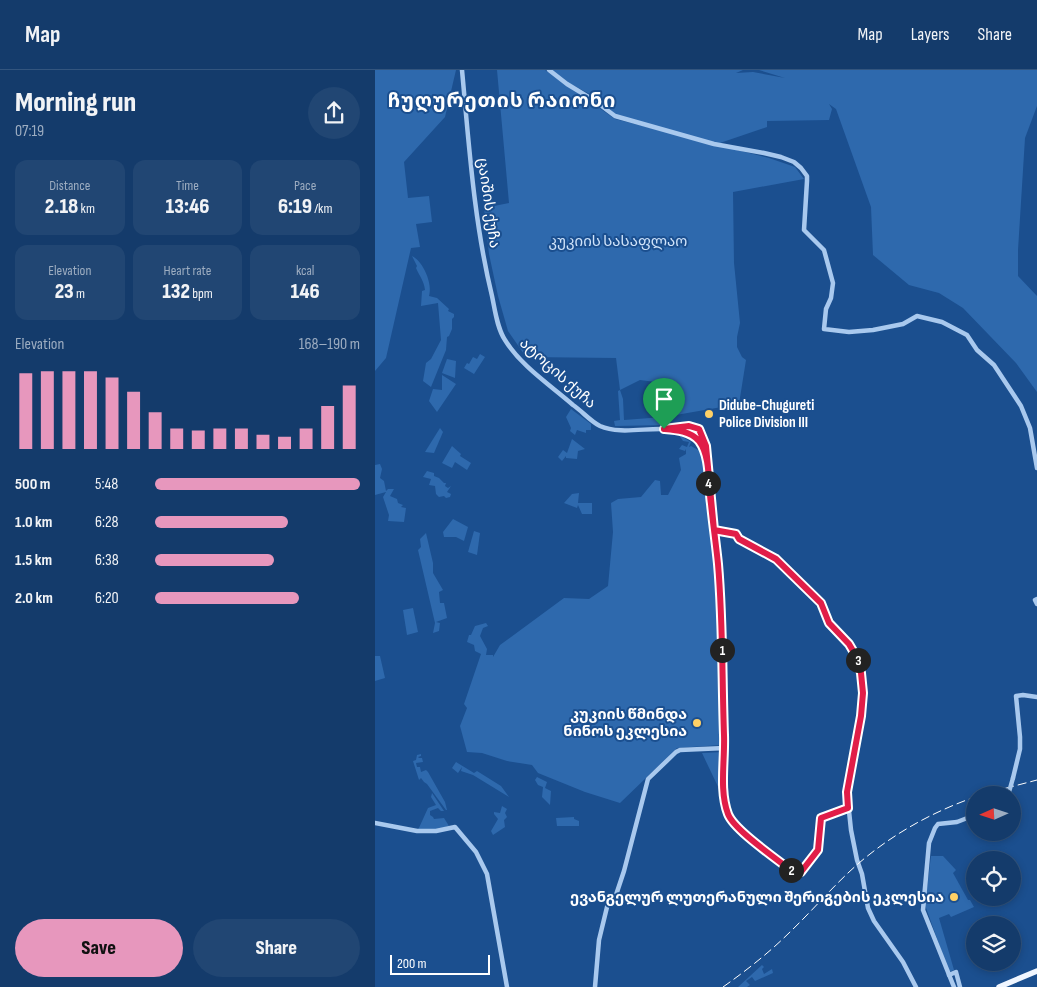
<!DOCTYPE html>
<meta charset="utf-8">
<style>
body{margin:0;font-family:"Sofia Sans Condensed","Noto Sans Georgian",sans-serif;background:#214673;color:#f1f3f6;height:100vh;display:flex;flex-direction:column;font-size:19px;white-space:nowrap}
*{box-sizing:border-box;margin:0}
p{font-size:16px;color:#9dadc1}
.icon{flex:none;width:28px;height:28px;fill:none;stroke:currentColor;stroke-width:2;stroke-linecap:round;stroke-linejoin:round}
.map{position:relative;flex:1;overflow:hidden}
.side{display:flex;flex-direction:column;background:#143b6b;width:375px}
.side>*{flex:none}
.needle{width:32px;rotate:267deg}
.tools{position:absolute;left:591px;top:716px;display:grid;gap:10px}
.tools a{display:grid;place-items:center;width:55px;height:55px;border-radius:50%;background:#143b6b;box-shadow:0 2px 8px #0003,0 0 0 1px #33557e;font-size:25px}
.scale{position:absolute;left:15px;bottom:12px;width:100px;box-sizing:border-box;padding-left:5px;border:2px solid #fff;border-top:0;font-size:14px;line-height:18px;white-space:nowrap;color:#fff;-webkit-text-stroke:4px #1b4f8f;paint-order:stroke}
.pin{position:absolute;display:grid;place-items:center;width:42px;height:42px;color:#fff;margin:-51px -21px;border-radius:50% 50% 50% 0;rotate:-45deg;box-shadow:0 0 5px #0007}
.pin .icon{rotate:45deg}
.km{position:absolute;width:25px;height:25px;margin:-12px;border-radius:50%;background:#222;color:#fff;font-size:14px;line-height:25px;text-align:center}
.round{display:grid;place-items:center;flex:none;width:52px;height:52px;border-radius:26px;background:#214673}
.head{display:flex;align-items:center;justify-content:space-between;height:85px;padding:0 15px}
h1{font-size:28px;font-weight:800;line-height:38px}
.figures{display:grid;grid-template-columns:repeat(3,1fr);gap:8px;height:85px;padding:5px 15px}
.figures div{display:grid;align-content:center;border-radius:12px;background:#214673;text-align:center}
.figures b{font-size:21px;font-weight:800}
.figures small{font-size:14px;font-weight:400}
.figures p{font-size:14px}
.chart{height:140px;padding:10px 15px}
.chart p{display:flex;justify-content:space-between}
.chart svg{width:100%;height:90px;margin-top:5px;stroke:#e797bd;stroke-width:6}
.action{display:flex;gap:10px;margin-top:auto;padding:10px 15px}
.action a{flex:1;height:58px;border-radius:30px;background:#e797bd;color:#111;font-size:20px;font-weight:800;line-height:58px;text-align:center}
.action a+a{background:#214673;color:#f1f3f6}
ul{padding:0 15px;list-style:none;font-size:16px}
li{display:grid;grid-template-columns:80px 60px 1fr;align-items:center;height:38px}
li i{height:12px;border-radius:6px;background:#e797bd}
header{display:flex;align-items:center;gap:30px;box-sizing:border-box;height:70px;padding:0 25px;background:#143b6b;border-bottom:1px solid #33557e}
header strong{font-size:24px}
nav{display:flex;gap:28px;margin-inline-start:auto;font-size:18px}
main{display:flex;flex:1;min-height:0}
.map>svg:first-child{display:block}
.green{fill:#2e69ad}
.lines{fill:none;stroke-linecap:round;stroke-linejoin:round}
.minor{stroke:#a9c9ee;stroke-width:4.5}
.major{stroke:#f0f6ff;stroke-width:5.5}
.rail{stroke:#fff;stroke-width:1;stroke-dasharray:9 4;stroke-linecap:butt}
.minor-bridge{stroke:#a9c9ee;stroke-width:4.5}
.route-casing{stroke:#fff;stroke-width:10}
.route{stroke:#e11d48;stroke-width:6}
.poi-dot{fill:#ffd166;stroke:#1b4f8f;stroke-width:2}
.labels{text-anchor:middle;stroke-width:4;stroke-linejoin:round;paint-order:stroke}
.street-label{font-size:15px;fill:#fff;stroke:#1b4f8f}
.park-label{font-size:15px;fill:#cfe3fa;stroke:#1b4f8f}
.poi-label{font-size:15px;font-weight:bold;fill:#fff;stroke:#1b4f8f;text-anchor:end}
.district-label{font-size:20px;font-weight:bold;letter-spacing:1px;fill:#fff;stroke:#1b4f8f}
</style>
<header>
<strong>Map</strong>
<nav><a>Map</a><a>Layers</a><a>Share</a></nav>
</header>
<main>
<section class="side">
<div class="head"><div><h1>Morning run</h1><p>07:19</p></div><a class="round"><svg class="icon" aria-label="share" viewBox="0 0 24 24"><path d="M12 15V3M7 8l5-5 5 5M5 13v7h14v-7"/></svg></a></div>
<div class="figures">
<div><p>Distance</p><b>2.18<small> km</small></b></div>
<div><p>Time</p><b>13:46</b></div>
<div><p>Pace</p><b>6:19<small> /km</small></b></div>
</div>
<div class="figures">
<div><p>Elevation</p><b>23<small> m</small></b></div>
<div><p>Heart rate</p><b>132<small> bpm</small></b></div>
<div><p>kcal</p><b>146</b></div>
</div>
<div class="chart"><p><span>Elevation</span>168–190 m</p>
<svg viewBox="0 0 160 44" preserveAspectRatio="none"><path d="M5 44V7M15 44V6M25 44V6M35 44V6M45 44V9M55 44V16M65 44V26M75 44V34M85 44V35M95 44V34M105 44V34M115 44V37M125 44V38M135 44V34M145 44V23M155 44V13"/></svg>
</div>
<ul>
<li><b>500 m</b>5:48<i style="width:100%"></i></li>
<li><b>1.0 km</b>6:28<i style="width:65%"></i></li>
<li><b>1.5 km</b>6:38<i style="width:58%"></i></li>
<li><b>2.0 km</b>6:20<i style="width:70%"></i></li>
</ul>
<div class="action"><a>Save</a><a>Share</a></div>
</section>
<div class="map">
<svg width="662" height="917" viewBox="0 0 662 917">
<rect width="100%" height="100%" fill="#1b4f8f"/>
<g class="green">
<polygon points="0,0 81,0 70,47 29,92 33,128 54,126 57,152 41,154 45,177 36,178 11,288 0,301"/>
<polygon points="122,0 170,0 240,49 394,88 420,97 429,109 358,122 359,193 365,253 362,267 362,277 367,287 371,290 364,334 301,345 299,332 291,330 288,313 265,310 245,320 248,329 249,350 288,347 288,336 294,338 293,355 240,356 239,351 245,350 243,321 245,320 241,288 151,287 133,261 123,226 114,184 109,138 134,133"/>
<polygon points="177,0 368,0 361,3 378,2 410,8 384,0 662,0 662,36 650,68 643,180 643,206 662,226 662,322 641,293 588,238 564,223 534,215 498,185 496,137 461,39 454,34 457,39 454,50 392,51 392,57 342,74 241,45 222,28 194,13"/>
<path d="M37,186C48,191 58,214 54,226L62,228L74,239L73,241L79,244V247L77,249V259L74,266L72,267L71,280L56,317L48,311L51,293L56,289L66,270L63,233L46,236L47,221L50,220C49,211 45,207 41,198L42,196Z"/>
<polygon points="105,284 110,287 99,304 89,298 92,293 94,294 98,287 102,289"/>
<polygon points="72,289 81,291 80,308 67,303"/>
<polygon points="67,305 81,314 62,342 54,331 58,319 67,320"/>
<polygon points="196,339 216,354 216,360 211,360 211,363 202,360 200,365 195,361 196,358 191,347"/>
<polygon points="65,358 68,362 59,383 50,382"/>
<polygon points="304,365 316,372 314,377 316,376 325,381 328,388 339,483 346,675 302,678 245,733 210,722 163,703 157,695 132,691 107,683 92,682 85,656 92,638 89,634 106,584 100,581 99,575 92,572 94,565 96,565 100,556 111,553 113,556 108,558 105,566 112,579 111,585 118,585 118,587 125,575 189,528 214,529 233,516 238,462 236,433 243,429 266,427 280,410 285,411 286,425 293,425 306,400 304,388 311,384 311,379 310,381 304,379 307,375 312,377 314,372 308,371"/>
<polygon points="197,369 210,379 203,381 202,389 191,388 191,386 187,391 183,387 188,380 192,383"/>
<polygon points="77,376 86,384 85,386 96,393 92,400 80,392 77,398 67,393"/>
<polygon points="5,394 7,399 5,408 9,411 11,421 13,419 19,419 15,426 22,429 23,433 28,435 26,437 31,438 29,452 13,451 14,445 8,427 11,422 0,425 0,395"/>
<polygon points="52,401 59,403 59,406 64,408 69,413 71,413 70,416 73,418 76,416 72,422 76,424 75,427 71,428 69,426 64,427 61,424 60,416 54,415 56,409 48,407"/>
<polygon points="204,423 203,433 217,433 217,444 207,444 203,435 202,438 189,433 197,424"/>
<polygon points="78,449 93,457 89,471 81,467 69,467 68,462"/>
<polygon points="99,461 105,463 102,485 93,482"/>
<polygon points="51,463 58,493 58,503 68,520 64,522 65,533 69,533 72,548 61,552 65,553 64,561 58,563 60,553 43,480 46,477 45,469"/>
<polygon points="38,538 43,562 32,565 28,540"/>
<polygon points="0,586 5,586 10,608 0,611"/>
<polygon points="348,682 346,723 327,683"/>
<polygon points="46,684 46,686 43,687 44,688 47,688 48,692 41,693 42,697 45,697 46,702 51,700 53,702 70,732 72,740 71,740 52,714 49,712 46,708 44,710 38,691 41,690 42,685"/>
<polygon points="81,692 99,703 102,701 126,716 134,727 98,705 86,701 87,697 83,703 77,698"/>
<polygon points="162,707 172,712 170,718 176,721 175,735 167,727 168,717 163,715 160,710"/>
<polygon points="57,723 69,741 66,741 63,738 55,741 55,745 58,747 59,749 69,748 74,756 59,760 43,760 53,738 61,735 56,727"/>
<polygon points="127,736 132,739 130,743 132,747 129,750 130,757 118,765 116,761 123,749 119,744 119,742 125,743"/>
<polygon points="199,747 199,749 204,751 204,756 182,756 181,748"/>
<polygon points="556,786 568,786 581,800 578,803 593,830 595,830 599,837 576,847 574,844 564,848 579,900 574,902 550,835"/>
<polygon points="387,895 389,897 387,899 389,904 397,899 398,903 380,911 377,907 371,911 375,915 372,917 363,917"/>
</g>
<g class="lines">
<g class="minor">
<path d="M87,0C94,75 99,152 117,226C120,240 122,258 130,270C146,296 175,315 198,335C207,341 215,351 225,356C258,371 315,339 330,385"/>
<polyline points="174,0 192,14 220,31 240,46 339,74 389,83 406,87 419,92 426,98 432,106 432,111 429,160 449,180 458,213 456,228 451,239 449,259 474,262 498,260 528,254 542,246 567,252 592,265 602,280 619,295 646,336 655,358 662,398"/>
<polyline points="320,357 324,359 331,376 345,525 350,678 347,728 355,749 363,758 418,802 422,803 426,802 443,780 447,748 473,738"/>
<polyline points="294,358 320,357"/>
<polyline points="339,459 361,464 364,469 401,489 446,533 454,553 474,573 481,586 486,603 488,623 486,646 472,722 476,760 482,790 487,804 493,838 499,851 528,892 541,917"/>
<polyline points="662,529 660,530 662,534"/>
<polyline points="638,708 645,679 645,667 641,626 648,625 662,627"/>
<polyline points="0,753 42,761 61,761 80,757 101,782 112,804 132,917"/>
<polyline points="574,905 581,902 585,917"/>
<polyline points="220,917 224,870 233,833 241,825 249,801 273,709 301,682 305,680 350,678"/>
<polyline points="579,917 548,840 554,773 560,758 563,754 582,752 600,745"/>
</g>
<polyline class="major" points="624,917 662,901"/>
<g class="rail">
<polyline points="605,725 662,710"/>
<path d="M348,917C372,900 395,882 416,861C441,837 463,810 490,788C523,761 560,741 600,727"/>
</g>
<polyline class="minor-bridge" points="634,722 638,708"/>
</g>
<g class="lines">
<g class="route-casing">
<path id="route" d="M289,359C301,360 315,361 324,371C336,387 333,415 336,434C338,454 341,474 343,494C348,551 347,608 349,665C350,691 344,720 353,744C359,760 402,789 418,802L422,803L426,802L443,780L446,748L473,738L472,722L486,646L488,623L486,603L481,586L474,574L454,553L446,533L401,489L364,469L361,464L339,460L331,376L324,359L314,356L289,359"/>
</g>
<use href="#route" class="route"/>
</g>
<g class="poi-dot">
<circle cx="334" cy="344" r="5"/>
<circle cx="322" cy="653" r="5"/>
<circle cx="579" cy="827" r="5"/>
</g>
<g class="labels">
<g class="street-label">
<text transform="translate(114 133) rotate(82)" y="5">ცაიშის ქუჩა</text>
<text transform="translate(183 303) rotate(42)" y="5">ატოცის ქუჩა</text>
</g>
<g class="park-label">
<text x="243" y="176">კუკიის სასაფლაო</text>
</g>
<g class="poi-label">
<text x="344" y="340" text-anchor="start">Didube-Chugureti<tspan x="344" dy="17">Police Division III</tspan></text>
<text x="312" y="649">კუკიის წმინდა<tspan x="312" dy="17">ნინოს ეკლესია</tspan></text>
<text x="569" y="832">ევანგელურ ლუთერანული შერიგების ეკლესია</text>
</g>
<g class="district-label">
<text x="127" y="37">ჩუღურეთის რაიონი</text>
</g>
</g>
</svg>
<div class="tools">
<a><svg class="needle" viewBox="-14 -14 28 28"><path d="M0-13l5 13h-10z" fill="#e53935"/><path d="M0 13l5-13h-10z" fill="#9dadc1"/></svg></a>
<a><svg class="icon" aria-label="locate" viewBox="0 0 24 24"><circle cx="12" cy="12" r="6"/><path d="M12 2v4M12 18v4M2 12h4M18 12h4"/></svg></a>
<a><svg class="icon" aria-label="layers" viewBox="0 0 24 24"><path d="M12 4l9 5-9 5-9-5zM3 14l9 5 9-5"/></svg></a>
</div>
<div class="scale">200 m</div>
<div class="pin" style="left:289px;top:359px;background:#1e9e55"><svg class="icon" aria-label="arrive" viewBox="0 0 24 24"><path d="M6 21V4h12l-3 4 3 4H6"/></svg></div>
<b class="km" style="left:347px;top:580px">1</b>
<b class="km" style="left:416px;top:800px">2</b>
<b class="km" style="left:483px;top:590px">3</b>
<b class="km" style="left:333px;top:413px">4</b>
</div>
</main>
